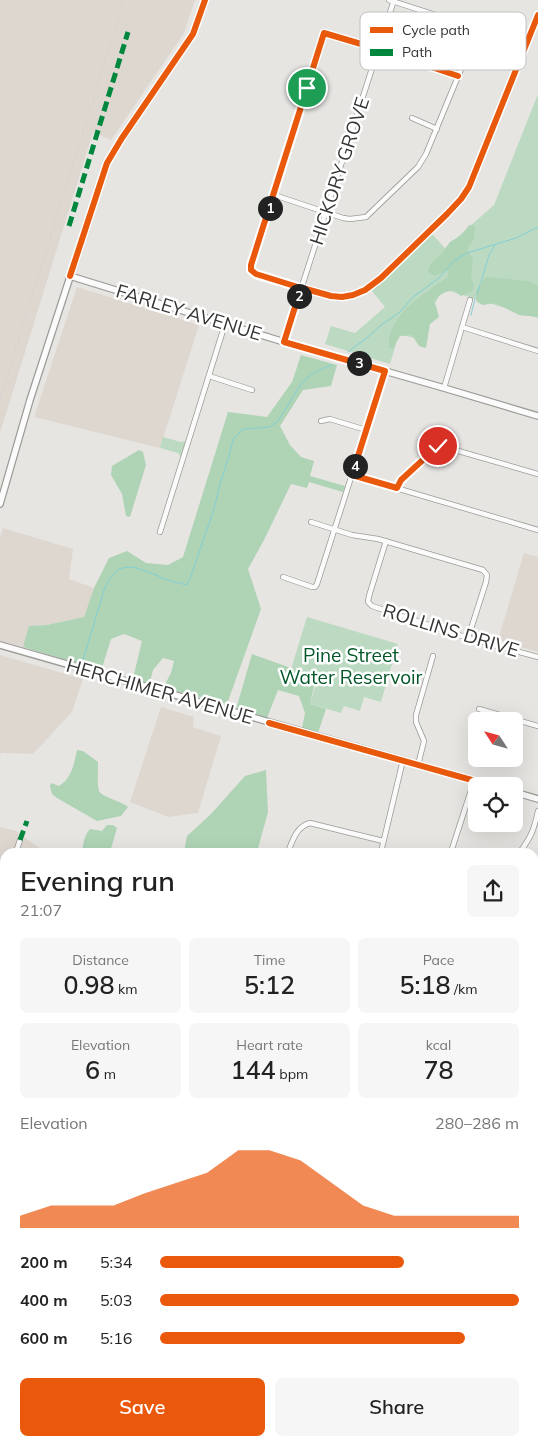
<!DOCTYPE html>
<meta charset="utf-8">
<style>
body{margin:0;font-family:Mulish,sans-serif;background:#f6f6f6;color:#222;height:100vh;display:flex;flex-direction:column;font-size:19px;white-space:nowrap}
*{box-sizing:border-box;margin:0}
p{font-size:16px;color:#767676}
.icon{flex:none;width:28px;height:28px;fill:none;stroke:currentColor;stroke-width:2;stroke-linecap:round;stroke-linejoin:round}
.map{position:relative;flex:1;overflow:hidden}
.panel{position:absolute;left:0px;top:848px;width:539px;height:598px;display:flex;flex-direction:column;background:#fff;border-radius:15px 15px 0 0;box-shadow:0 5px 20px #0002}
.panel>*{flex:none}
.needle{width:32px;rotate:306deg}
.controls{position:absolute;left:468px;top:712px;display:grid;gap:10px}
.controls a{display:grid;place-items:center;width:55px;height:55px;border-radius:8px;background:#fff;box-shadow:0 5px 20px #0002;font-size:25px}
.pin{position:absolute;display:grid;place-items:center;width:42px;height:42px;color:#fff;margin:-21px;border:2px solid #fff;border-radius:50%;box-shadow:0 1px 5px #0007}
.km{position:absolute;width:25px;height:25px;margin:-12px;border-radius:50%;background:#222;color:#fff;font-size:14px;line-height:25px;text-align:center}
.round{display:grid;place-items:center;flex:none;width:52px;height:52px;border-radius:8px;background:#f6f6f6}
.headline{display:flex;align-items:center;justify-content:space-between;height:85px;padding:0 20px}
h1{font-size:28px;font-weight:600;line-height:38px}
.metrics{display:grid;grid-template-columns:repeat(3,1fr);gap:8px;height:85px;padding:5px 20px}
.metrics div{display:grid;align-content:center;border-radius:8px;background:#f6f6f6;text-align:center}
.metrics b{font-size:25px;font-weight:600}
.metrics small{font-size:14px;font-weight:400}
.metrics p{font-size:14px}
.chart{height:140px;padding:10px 20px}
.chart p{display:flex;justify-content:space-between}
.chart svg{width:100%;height:90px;margin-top:5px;fill:#ea580c;opacity:.7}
.primary-button{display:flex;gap:10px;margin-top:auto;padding:10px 20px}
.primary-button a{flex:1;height:58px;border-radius:8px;background:#ea580c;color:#fff;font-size:20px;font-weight:600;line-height:58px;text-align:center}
.primary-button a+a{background:#f6f6f6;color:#222}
ul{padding:0 20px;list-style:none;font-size:16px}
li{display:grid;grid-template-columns:80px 60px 1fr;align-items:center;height:38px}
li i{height:12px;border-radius:6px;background:#ea580c}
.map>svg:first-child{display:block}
.built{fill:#ddd7d0}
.green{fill:#bcdac1}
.forest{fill:#aed3b5}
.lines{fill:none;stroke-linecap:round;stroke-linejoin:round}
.stream{stroke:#82cfd5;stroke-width:1}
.minor-casing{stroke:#9c9b98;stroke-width:6}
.tertiary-casing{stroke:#9c9b98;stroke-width:8}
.minor{stroke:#fbfbfb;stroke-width:4.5}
.tertiary{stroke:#fbfbfb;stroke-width:5.5}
.rail{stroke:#d3d3d3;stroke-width:1;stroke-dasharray:8 4;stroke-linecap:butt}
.quiet{stroke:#00873e;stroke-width:5;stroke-dasharray:10 5;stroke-linecap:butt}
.cycleway-casing{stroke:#fff;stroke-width:9}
.cycleway{stroke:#e8590c;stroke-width:6}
.route-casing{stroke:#fff;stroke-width:10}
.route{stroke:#ea580c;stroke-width:6}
.labels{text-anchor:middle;stroke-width:5;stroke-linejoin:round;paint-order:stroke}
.street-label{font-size:19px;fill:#353432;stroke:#fff}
.park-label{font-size:19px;fill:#025628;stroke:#fff}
.key{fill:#fff;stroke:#c2c2c2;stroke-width:1}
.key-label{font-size:14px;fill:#353432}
</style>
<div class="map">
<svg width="538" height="1445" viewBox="0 0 538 1445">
<rect width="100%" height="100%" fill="#e7e5e2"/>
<g class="built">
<polygon points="0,0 195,0 184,33 111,140 93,132 0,433"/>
<polygon points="77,287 199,325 160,448 34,417"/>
<polygon points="3,528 73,549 69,579 94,588 84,617 47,625 30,626 23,647 0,641 0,537"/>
<polygon points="524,553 538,557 538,652 498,640"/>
<polygon points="0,655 83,679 72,712 33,754 1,753 0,756"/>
<polygon points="161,707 194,717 193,727 221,736 198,813 168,817 130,802"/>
<polygon points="0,827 16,831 45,852 5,852 5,1031 0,1029"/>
</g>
<g class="green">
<polygon points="538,94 538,318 443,289 428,316 421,340 399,334 390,364 325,344 331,326 355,333 385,307 372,291 432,234 445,248 494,205"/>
<polygon points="163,437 181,442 186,441 181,457 178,453 160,448"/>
<polygon points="307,617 398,644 381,702 364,697 360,711 344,706 341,713 310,704 318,677 291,669"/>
</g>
<g class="forest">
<path d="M469,225L475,226L474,238L467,250L473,259L471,278L474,285L472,291L461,296L453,290C445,292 437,295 434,302L436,306L439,317L430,324L426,348L419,346L412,335L400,336L393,348H389C385,317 426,292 448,277V270L435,276L428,272L430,265L443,252L450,242L462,235Z"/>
<path d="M486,277L528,281L538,286V317L519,315L495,303L483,305L477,302C473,291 480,285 486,277Z"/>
<polygon points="301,355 337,365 331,386 303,390 280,426 290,445 301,457 314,461 310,476 345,486 343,492 309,482 307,488 291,484 265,538 248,569 261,609 227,704 163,688 171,673 174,661 163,658 153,670 149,685 133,678 142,641 124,634 111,639 101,671 23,647 29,626 47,625 84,617 94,588 109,558 127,551 146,563 168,565 183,557 228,412 267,417 292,382"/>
<polygon points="139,450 143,452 146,465 130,517 126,516 122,494 111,475 112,466"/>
<polygon points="252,654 316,677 310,704 326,709 318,733 302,728 305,713 299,696 278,690 267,718 236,709"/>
<path d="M77,750L83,751L98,762C98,770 97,785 99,791C102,797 121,801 128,807L121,816L97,821L57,798L52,794L50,786L51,783L59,786C72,778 74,764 77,750Z"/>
<polygon points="266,770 268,812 257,852 184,852 187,836 211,814 245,776"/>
<path d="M107,825H113L117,828L110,852H83C82,845 85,834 90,829L102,831Z"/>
</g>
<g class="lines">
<g class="stream">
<polyline points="481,282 489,255 495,245"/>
<polyline points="477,294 480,285"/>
<polyline points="471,315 475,299"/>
<polyline points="348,352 369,336 380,326 400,312 413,297 439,278 455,260 467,253 516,238 538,227"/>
<path d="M83,660L105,587C109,581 113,572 120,569C135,562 157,577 171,581C176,583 181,583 186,585L190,579L214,509L222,477L228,459L233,440L239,433L244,429L270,427L278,421L301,384C310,375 320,369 332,365"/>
</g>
<g class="minor-casing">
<g id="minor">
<polyline points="389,0 526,44"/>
<polyline points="458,76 378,49 324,33 251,265 251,270 256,275 331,296 342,297 353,295 365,290 381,278 447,214 461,199 469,187 538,15"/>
<polyline points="412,118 437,129"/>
<polyline points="274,195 343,218 350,219 366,217 418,167 426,154 478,28"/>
<polyline points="462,327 538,351"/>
<polyline points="284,342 394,0"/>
<polyline points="209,376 252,390"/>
<polyline points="444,388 470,300"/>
<polyline points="321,421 330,419 366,430"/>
<polyline points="352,475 538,530"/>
<polyline points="397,488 401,479 435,448 441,446 538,474"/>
<polyline points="311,522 352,535 378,539 483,570 487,575 486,582 468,638"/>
<polyline points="160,532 225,324"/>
<polyline points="386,541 369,596 368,602 372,606 468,638 538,657"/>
<polyline points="283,577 312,587 315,587 317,584 385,371"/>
<polyline points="479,709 538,726"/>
<polyline points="418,765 424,741 416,722 416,715 433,656"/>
<polyline points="16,852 20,840"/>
<path d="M288,852C293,840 296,827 310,823L383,841"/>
<polyline points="381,852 403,760"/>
<polyline points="451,852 474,781"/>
<path d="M520,852C531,837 534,830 538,811"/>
<polyline points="0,900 5,885"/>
<polyline points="534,901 538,902"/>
<polyline points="534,964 538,965"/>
<polyline points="0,1048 5,1049"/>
<polyline points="534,1065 538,1066"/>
<polyline points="534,1169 538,1171"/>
<polyline points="0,1194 5,1179"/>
<polyline points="0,1243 5,1244"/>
<polyline points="0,1376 5,1378"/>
<polyline points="534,1389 538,1390"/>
<polyline points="201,1440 217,1445"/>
<polyline points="161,1445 163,1440"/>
<polyline points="537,1445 538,1443"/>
</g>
</g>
<g class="tertiary-casing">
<g id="tertiary">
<polyline points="70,276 284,342 444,388 538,416"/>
<polyline points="0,504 30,400 107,163 122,138 193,34 205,0"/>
<polyline points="0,645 493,786"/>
<polyline points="514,792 538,799"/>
<polyline points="534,1160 538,1147"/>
<polyline points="534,1306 538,1307"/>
<polyline points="0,1311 5,1312"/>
<polyline points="402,1440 418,1445"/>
<polyline points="439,1445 441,1440"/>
</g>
</g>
<use href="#minor" class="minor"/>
<use href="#tertiary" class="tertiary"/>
<g class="rail">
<polyline points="0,400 124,0"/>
<polyline points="0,897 5,898"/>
</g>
<g class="quiet">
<polyline points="69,226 128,32"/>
<polyline points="20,840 27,821"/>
</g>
<g class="cycleway-casing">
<g id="cycleway">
<polyline points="458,76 378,49 324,33 251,265 251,270 256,275 331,296 342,297 353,295 365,290 381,278 447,214 461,199 469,187 538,15"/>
<polyline points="70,276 107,163 122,138 193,34 205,0"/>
<polyline points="269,723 493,786"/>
</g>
</g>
<use href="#cycleway" class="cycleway"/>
</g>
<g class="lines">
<g class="route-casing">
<polyline id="route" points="307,88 251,265 251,270 256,274 301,288 284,342 385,371 352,475 397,488 401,480 438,446"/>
</g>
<use href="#route" class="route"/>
</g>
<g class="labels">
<g class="street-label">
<text transform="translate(339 171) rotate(-72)" y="7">HICKORY GROVE</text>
<text transform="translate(189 312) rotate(17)" y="7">FARLEY AVENUE</text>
<text transform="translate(451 630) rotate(17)" y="7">ROLLINS DRIVE</text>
<text transform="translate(160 691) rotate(16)" y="7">HERCHIMER AVENUE</text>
</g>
<g class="park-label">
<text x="351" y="662">Pine Street<tspan x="351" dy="22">Water Reservoir</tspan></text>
</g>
</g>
<rect x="360" y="12" width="166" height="58" rx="8" class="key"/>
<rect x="370" y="27" width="23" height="6" fill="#e8590c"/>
<rect x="370" y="49" width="23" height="7" fill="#00873e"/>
<g class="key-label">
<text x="402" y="35">Cycle path</text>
<text x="402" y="57">Path</text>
</g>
</svg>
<div class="controls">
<a><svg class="needle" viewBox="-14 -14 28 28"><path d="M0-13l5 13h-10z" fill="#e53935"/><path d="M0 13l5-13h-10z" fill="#767676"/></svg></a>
<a><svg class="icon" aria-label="locate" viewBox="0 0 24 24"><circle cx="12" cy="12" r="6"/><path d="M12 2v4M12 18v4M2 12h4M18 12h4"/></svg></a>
</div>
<div class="pin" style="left:307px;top:88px;background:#1e9e55"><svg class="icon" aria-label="arrive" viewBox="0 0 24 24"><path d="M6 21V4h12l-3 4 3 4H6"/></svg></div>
<div class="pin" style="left:438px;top:446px;background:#d93025"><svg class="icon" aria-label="check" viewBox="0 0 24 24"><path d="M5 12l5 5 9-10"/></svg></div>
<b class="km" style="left:270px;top:208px">1</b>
<b class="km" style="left:299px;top:296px">2</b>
<b class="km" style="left:359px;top:363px">3</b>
<b class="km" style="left:355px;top:466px">4</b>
<section class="panel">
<div class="headline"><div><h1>Evening run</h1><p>21:07</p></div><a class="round"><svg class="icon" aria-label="share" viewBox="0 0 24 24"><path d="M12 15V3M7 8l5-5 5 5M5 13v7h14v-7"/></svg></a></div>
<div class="metrics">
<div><p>Distance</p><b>0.98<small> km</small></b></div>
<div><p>Time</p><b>5:12</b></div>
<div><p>Pace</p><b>5:18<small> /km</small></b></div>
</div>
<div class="metrics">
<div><p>Elevation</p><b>6<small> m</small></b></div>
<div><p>Heart rate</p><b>144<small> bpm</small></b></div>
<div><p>kcal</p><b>78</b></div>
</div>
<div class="chart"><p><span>Elevation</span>280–286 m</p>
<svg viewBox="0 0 160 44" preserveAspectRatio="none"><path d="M0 44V38L10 33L20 33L30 33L40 27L50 22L60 17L70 6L80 6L90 11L100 22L110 33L120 38L130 38L140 38L150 38L160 38V44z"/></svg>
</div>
<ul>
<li><b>200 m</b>5:34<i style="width:68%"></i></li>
<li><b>400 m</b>5:03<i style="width:100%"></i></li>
<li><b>600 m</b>5:16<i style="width:85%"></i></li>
</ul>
<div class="primary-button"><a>Save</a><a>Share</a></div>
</section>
</div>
